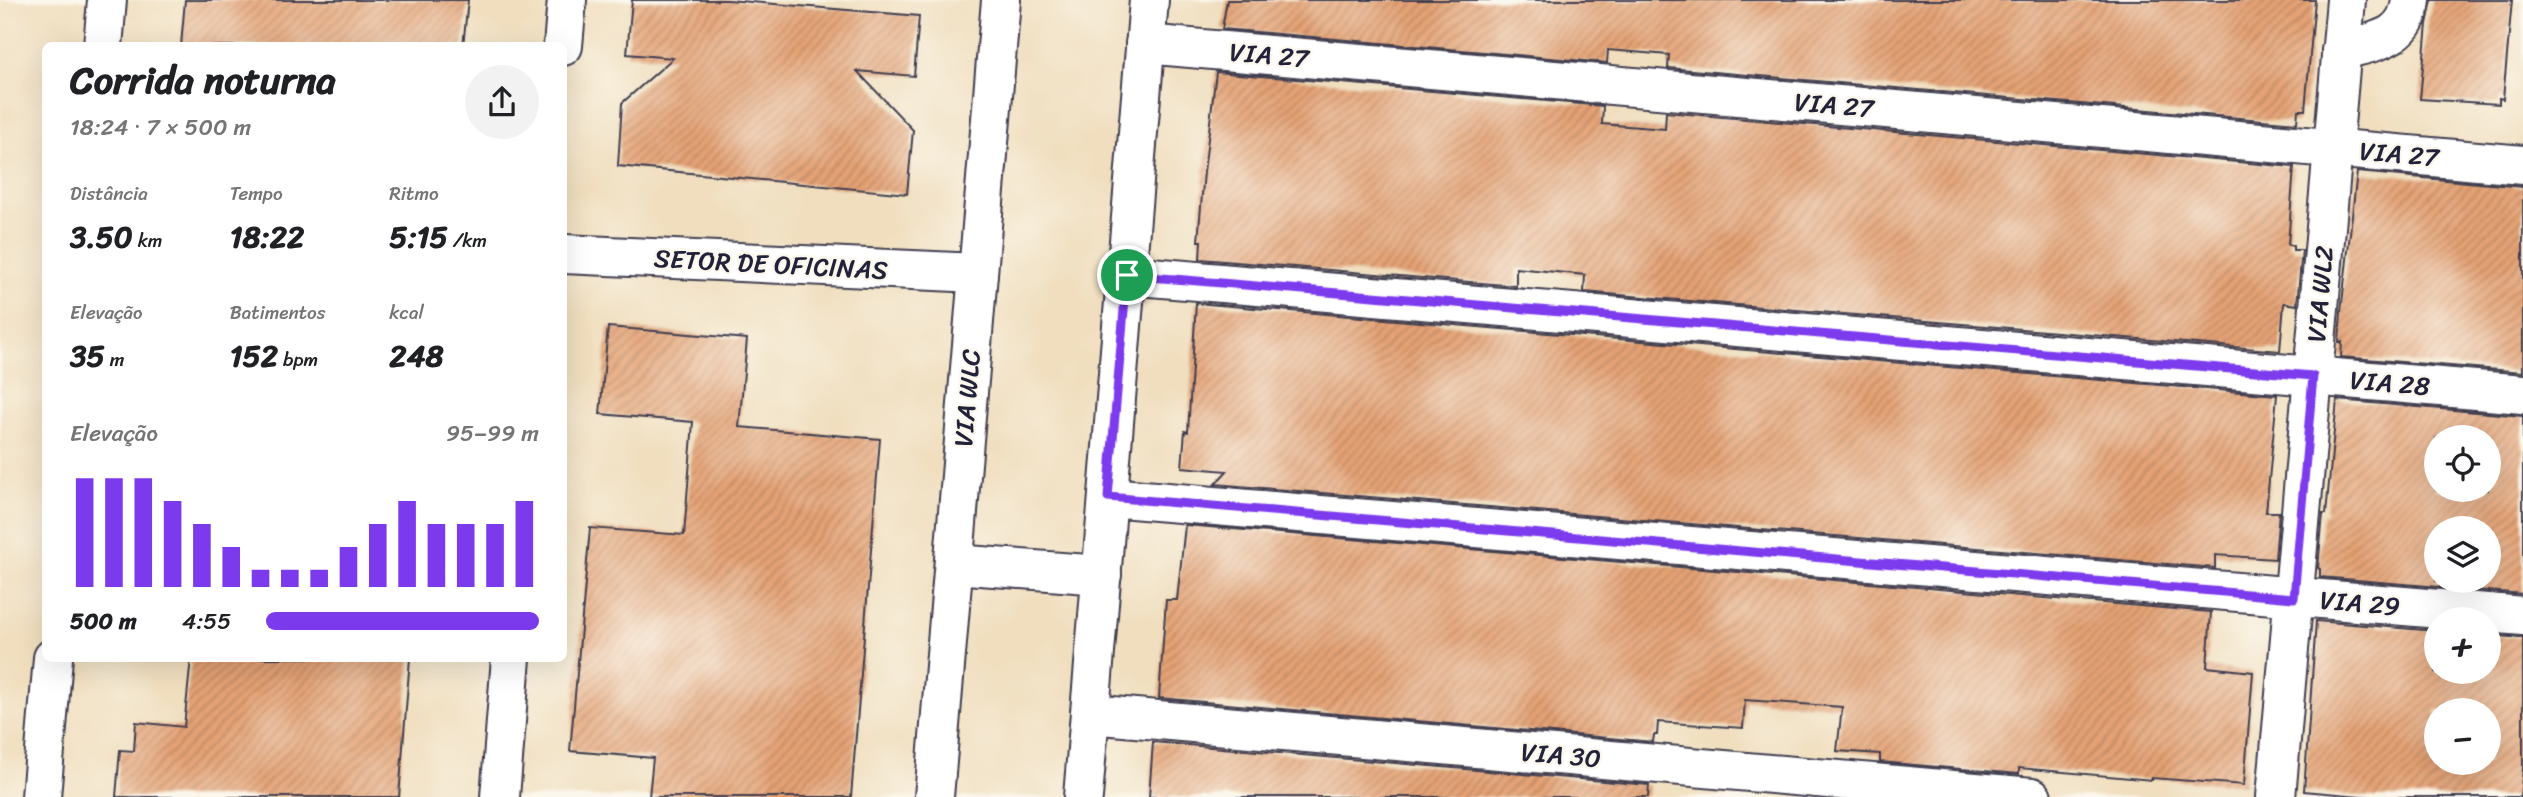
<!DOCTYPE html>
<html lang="pt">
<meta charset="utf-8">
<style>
body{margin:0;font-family:Sriracha,sans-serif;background:#f2f2f2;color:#202124;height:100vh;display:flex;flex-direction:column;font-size:26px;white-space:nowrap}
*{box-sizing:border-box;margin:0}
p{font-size:23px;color:#757577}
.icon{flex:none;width:38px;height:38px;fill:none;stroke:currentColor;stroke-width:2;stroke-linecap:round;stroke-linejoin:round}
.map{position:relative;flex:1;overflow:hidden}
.sheet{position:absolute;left:42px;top:42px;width:525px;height:620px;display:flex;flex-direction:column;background:#fff;border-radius:10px;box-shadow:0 7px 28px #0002}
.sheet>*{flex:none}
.fabs{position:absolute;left:2424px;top:425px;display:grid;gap:14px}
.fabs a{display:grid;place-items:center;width:77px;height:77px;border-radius:50%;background:#fff;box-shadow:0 7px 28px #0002;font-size:35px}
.pin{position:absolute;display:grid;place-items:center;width:60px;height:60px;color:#fff;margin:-30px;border:4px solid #fff;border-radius:50%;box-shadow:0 2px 7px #0007}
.round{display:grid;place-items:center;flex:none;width:74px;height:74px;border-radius:37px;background:#f2f2f2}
.head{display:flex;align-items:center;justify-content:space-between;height:119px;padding:0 28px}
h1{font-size:38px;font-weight:700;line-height:52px}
.stats{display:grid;grid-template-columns:repeat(3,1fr);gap:10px;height:119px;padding:7px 28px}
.stats div{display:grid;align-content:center}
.stats b{font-size:30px;font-weight:700}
.stats small{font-size:19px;font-weight:400}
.stats p{font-size:19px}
.chart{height:196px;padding:14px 28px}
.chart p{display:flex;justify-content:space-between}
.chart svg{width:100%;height:126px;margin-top:7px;stroke:#7c3aed;stroke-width:6}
ul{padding:0 28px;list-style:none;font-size:23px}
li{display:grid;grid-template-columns:112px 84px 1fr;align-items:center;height:52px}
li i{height:18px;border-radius:9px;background:#7c3aed}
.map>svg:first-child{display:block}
.building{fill:url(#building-hatch);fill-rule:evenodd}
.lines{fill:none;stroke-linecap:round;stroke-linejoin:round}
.minor-casing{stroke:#413e4f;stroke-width:42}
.minor{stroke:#fff;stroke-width:38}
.route-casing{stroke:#fff;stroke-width:14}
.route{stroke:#7c3aed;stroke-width:9}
.labels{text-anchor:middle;stroke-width:5;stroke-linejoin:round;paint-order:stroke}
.street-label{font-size:26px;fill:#22223b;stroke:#fbf7ec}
</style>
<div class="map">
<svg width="2523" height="797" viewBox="0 0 2523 797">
<defs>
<pattern id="building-hatch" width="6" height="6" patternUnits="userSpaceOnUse" patternTransform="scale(1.75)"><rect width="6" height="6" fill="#e5a274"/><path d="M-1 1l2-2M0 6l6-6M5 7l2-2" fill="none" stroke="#b98460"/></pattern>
</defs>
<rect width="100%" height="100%" fill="#fbf7ec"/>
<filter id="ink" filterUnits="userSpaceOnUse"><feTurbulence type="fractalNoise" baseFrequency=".0143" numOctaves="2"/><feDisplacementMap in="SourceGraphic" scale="14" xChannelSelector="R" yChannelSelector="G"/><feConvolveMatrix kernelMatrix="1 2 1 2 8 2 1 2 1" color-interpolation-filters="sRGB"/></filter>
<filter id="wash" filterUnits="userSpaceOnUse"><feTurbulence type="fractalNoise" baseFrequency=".00686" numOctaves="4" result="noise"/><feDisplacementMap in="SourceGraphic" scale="28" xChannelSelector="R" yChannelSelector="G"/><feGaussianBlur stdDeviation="1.57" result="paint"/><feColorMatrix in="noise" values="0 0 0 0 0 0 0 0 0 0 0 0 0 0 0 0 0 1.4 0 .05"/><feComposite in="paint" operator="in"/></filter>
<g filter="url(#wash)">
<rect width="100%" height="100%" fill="#f0debe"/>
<g id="blocks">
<g class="building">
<polygon points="185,0 468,0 463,46 181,46"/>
<polygon points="632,0 728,0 919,16 914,76 857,71 913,130 907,194 618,166 622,103 673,58 627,54"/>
<polygon points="1227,0 2315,0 2305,110 2298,110 2297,123 1668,68 1669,55 1608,50 1607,63 1222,29"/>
<polygon points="2432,0 2512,0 2503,99 2499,98 2499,104 2420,99 2427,24"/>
<polygon points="1216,72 1603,106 1602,124 1665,129 1666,112 2294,167 2288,245 2293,246 2293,250 2302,250 2297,305 2284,303 2280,351 1584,292 1585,275 1516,268 1516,286 1200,259 1201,241 1198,241 1204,172"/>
<polygon points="2357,172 2523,187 2523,372 2341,357 2342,342 2339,342 2341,312"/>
<polygon points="1196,303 2277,395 2266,512 2279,512 2275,559 2215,555 2215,568 1215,484 1227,471 1182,467 1185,431 1188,432"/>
<polygon points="608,327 747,339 739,427 880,439 851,797 649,797 653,758 570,751 590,528 684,535 693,422 600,414"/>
<path d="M2337,400L2523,416V594L2320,577V569L2318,568L2323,514H2326ZM2436,438H2488V490H2436ZM2436,528H2488V581H2436Z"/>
<polygon points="1185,525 2211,612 2207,667 2253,672 2244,785 2152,778 2152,780 2019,768 2019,774 1880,762 1880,754 1837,751 1842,707 1745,700 1743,728 1658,722 1657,735 1654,735 1653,742 1159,698 1166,600 1177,600"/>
<path d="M2316,621L2436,631V672H2488V635L2523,638V769L2520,797H2371L2304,791ZM2436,710H2488V763H2436Z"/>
<polygon points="191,658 410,658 399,797 116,797 120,750 134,751 136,722 184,727"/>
<polygon points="1153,742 1649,785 1648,797 1149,797"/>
</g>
</g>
</g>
<g filter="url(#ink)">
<use href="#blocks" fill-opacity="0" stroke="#413e4f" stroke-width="2"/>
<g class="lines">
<g class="minor-casing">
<g id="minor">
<polyline points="1145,44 2523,165"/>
<polyline points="103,46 107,0"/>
<polyline points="563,46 567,0"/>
<path d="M2341,51C2373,41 2407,40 2411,0"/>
<polyline points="564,254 978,273"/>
<polyline points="1127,275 2523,394"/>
<polyline points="1108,497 2523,616"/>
<polyline points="954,564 1102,575"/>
<polyline points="1090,714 2032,797"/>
<polyline points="41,797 53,658"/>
<polyline points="500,797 511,658"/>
<polyline points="934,797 1001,0"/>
<polyline points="1083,797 1149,0"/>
<polyline points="2276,797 2346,0"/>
</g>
</g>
<use href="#minor" class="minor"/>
</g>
</g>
<g class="lines" filter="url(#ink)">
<g class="route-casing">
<polygon id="route" points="1127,275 2313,376 2294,598 1108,497"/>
</g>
<use href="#route" class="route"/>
</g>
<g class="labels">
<g class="street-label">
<text transform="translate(1269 55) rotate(5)" y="9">VIA 27</text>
<text transform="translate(1834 105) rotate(5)" y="9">VIA 27</text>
<text transform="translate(2399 154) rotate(5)" y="9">VIA 27</text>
<text transform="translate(771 264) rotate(3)" y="9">SETOR DE OFICINAS</text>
<text transform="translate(2320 294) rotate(-85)" y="9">VIA WL2</text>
<text transform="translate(2390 383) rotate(5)" y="9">VIA 28</text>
<text transform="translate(967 398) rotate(-85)" y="9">VIA WLC</text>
<text transform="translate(2360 603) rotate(5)" y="9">VIA 29</text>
<text transform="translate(1561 755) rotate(5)" y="9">VIA 30</text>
</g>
</g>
</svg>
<div class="fabs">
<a><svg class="icon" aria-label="locate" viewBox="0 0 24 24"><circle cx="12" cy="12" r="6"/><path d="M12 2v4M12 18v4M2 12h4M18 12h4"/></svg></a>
<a><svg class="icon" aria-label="layers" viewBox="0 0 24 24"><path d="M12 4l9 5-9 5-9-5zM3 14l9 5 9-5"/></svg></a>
<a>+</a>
<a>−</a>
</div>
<div class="pin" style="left:1127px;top:275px;background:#1e9e55"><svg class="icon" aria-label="arrive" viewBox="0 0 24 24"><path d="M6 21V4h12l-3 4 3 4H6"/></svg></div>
<section class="sheet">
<div class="head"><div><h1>Corrida noturna</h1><p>18:24 · 7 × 500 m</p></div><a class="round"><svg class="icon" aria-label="share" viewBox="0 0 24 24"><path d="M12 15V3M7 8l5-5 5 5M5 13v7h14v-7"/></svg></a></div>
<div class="stats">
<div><p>Distância</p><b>3.50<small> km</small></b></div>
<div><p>Tempo</p><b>18:22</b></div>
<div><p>Ritmo</p><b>5:15<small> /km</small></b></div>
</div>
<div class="stats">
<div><p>Elevação</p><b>35<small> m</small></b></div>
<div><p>Batimentos</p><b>152<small> bpm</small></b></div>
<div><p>kcal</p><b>248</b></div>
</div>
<div class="chart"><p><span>Elevação</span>95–99 m</p>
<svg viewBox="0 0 160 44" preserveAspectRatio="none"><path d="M5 44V6M15 44V6M25 44V6M35 44V14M45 44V22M55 44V30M65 44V38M75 44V38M85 44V38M95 44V30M105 44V22M115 44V14M125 44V22M135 44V22M145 44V22M155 44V14"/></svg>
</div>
<ul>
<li><b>500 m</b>4:55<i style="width:100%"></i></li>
</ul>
</section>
</div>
